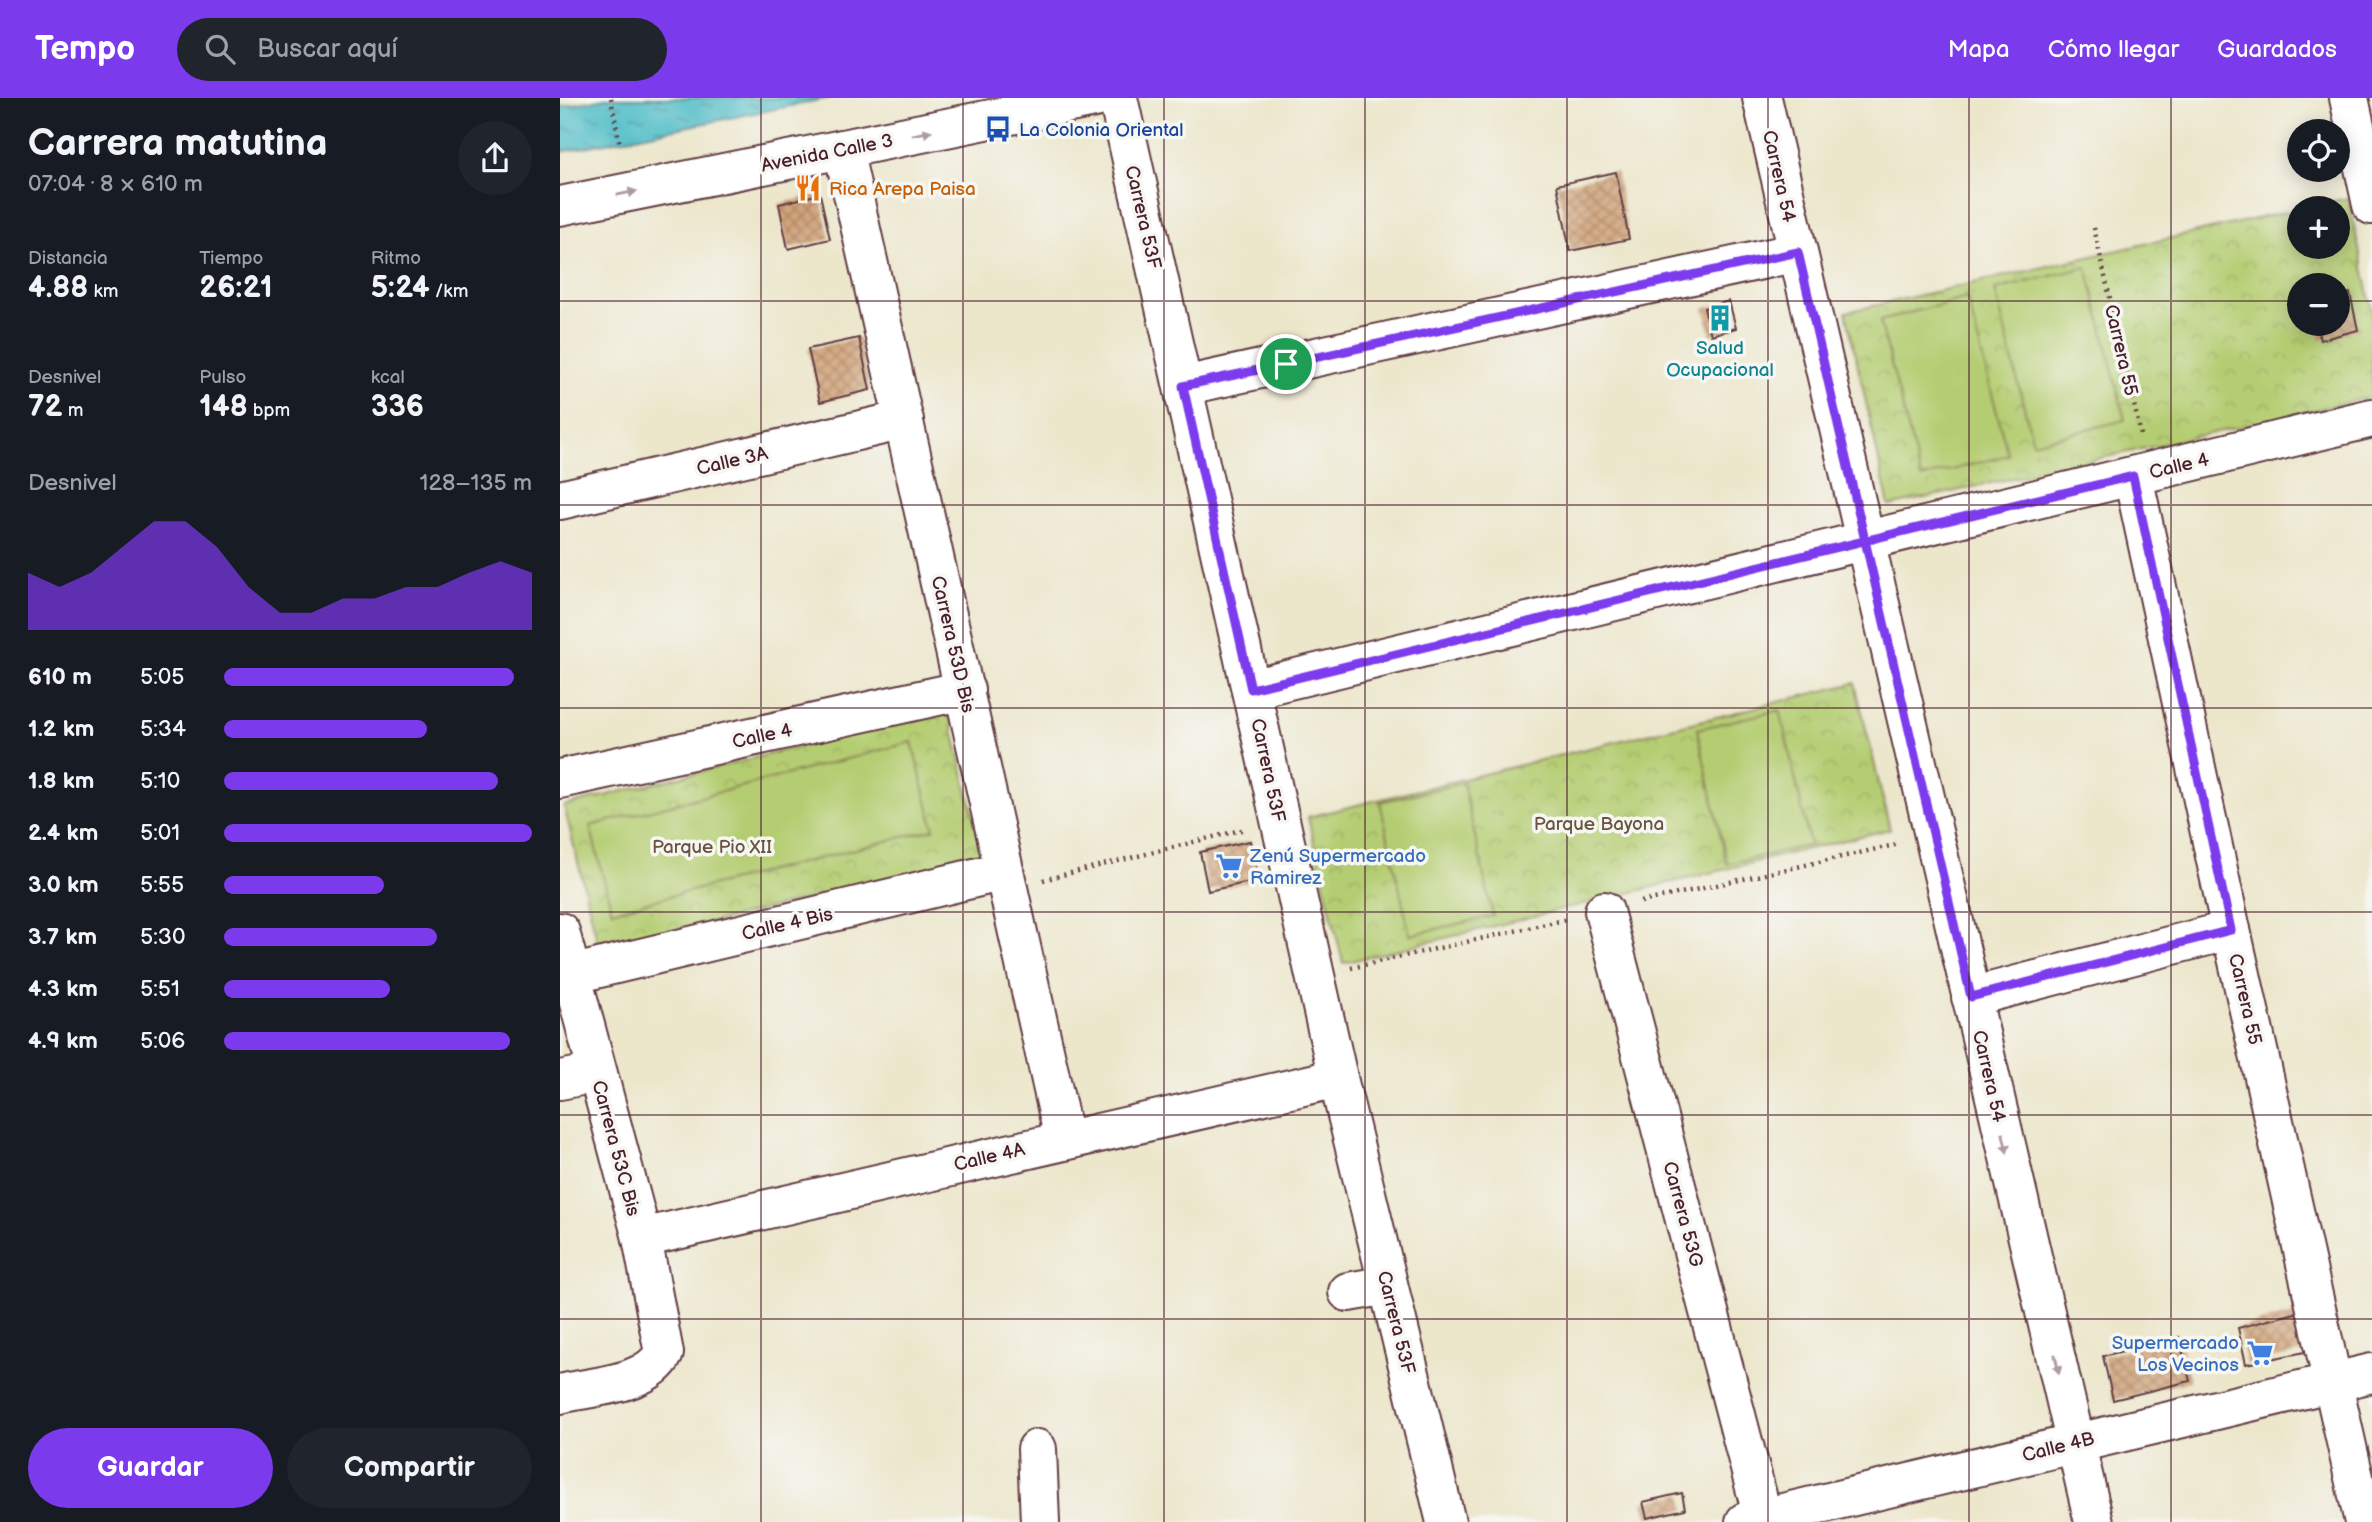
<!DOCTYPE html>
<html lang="es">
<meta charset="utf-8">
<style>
body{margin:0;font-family:"Balsamiq Sans",sans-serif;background:#20242c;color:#f1f3f6;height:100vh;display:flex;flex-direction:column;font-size:26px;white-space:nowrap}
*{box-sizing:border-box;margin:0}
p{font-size:23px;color:#9ea1a6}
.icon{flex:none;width:38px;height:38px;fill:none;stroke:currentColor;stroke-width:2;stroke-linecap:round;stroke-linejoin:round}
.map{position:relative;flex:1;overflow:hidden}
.sheet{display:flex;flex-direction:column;background:#171b24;width:560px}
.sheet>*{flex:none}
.fabs{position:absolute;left:1727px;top:21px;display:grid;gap:14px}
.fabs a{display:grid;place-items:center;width:63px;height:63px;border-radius:50%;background:#171b24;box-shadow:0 4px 18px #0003;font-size:35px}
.pin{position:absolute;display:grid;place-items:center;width:60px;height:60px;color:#fff;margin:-30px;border:4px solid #fff;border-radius:50%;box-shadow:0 2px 7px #0007}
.round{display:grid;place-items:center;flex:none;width:74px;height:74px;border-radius:37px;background:#20242c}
.summary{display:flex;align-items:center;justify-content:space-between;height:119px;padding:0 28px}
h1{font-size:38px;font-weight:700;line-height:52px}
.stats{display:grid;grid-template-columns:repeat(3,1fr);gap:10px;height:119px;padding:7px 28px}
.stats div{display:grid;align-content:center}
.stats b{font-size:30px;font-weight:700}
.stats small{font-size:19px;font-weight:400}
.stats p{font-size:19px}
.chart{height:196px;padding:14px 28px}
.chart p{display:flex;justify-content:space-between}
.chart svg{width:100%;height:126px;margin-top:7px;fill:#7c3aed;opacity:.7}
.action{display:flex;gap:14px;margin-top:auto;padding:14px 28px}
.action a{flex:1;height:80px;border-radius:42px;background:#7c3aed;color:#fff;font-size:28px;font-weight:700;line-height:80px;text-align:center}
.action a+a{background:#20242c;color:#f1f3f6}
ul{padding:0 28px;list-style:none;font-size:23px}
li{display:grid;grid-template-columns:112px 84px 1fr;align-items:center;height:52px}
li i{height:18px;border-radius:9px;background:#7c3aed}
header{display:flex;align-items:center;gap:42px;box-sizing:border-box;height:98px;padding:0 35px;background:#7c3aed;color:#fff}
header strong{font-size:33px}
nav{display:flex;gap:38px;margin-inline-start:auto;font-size:24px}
.search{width:490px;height:63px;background:#20242c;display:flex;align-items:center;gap:18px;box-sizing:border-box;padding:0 24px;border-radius:38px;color:#9ea1a6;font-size:26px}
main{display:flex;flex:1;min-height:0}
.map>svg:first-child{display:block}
.park{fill:url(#park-crowns);stroke:#80764e;stroke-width:2;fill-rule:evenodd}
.pitch{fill:#b5cd72;stroke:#80764e;stroke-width:2}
.water{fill:url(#water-ripples);stroke:#4c6e79;stroke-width:2}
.building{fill:url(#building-cross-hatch)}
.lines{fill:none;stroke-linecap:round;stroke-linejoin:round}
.minor-casing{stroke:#623d43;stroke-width:42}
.major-casing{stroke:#623d43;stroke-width:42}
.path{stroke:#623d43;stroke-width:4.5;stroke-dasharray:2 5;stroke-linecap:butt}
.minor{stroke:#fff;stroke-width:38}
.major{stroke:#fff;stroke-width:38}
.oneway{fill:#ae9aa0}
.route-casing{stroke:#fff;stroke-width:14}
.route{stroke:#7c3aed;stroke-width:9}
.grid{fill:none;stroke:#4a1f2b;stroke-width:2;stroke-opacity:0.55}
.labels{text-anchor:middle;stroke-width:7;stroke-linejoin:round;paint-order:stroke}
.transit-label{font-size:19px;fill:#164399;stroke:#f6f6f2;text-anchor:start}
.street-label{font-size:19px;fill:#4a1f2b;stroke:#f6f6f2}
.food-label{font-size:19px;fill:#c56008;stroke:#f6f6f2;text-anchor:start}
.culture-label{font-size:19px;fill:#0d838f;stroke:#f6f6f2}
.park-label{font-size:19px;fill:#6a5340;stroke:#f6f6f2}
.shop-label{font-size:19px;fill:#366cbe;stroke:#f6f6f2;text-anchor:start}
</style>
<header>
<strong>Tempo</strong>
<div class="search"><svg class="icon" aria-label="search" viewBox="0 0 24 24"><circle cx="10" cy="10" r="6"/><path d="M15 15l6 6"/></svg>Buscar aquí</div>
<nav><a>Mapa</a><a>Cómo llegar</a><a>Guardados</a></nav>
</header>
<main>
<section class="sheet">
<div class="summary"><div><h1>Carrera matutina</h1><p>07:04 · 8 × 610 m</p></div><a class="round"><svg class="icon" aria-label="share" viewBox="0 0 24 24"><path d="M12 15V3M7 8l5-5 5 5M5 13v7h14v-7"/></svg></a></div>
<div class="stats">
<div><p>Distancia</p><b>4.88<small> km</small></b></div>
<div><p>Tiempo</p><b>26:21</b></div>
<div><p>Ritmo</p><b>5:24<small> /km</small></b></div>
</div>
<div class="stats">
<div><p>Desnivel</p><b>72<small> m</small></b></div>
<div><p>Pulso</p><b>148<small> bpm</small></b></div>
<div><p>kcal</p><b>336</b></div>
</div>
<div class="chart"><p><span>Desnivel</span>128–135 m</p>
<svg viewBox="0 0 160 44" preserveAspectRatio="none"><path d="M0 44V24L10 29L20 24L30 15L40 6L50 6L60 15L70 29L80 38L90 38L100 33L110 33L120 29L130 29L140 24L150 20L160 24V44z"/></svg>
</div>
<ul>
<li><b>610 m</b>5:05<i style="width:94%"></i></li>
<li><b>1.2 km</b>5:34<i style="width:66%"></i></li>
<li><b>1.8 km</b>5:10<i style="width:89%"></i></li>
<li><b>2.4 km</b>5:01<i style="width:100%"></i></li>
<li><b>3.0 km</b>5:55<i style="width:52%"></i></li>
<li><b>3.7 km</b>5:30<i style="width:69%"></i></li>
<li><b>4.3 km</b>5:51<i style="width:54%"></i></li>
<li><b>4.9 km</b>5:06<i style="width:93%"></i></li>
</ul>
<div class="action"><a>Guardar</a><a>Compartir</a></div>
</section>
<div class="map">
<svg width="1812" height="1424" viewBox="0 0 1812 1424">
<defs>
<pattern id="park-crowns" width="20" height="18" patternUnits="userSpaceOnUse" patternTransform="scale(1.75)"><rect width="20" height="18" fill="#b5cd72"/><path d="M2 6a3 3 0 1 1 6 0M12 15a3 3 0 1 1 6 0" fill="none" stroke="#9db063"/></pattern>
<pattern id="water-ripples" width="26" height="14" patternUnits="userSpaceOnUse" patternTransform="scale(1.75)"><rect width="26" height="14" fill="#4fbdc7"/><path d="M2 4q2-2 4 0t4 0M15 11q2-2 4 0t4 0" fill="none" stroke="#4499a2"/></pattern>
<pattern id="building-cross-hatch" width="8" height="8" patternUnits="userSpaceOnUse" patternTransform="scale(1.75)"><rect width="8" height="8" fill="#d1a47b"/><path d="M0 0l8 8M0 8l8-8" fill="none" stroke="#ac8565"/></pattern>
</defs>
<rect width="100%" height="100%" fill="#f6f6f2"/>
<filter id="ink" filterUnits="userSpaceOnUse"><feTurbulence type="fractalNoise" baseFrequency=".0143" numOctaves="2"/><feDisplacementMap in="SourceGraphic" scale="14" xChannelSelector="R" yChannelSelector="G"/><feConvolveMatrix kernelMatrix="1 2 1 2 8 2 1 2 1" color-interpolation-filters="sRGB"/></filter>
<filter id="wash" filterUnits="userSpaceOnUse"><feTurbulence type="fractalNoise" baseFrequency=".00686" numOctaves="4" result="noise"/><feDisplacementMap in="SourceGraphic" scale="28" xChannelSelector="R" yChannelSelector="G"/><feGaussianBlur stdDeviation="1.57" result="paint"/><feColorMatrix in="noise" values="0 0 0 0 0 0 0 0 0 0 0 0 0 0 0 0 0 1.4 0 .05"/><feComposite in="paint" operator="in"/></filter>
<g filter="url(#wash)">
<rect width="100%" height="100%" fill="#ece6cb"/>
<g class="park">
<path d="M1788,100L1812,211V299L1329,408L1286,214L1739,111L1740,149H1778V110H1742ZM1740,187H1778V226H1740Z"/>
<polygon points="1295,585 1330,731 783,865 748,719"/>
<polygon points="388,611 423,757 40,853 4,708"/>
</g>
<g class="pitch">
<polygon points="1527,169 1565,322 1473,345 1435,192"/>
<polygon points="1407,200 1448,357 1361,380 1320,223"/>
<polygon points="1220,612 1250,747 1167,766 1137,631"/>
<polygon points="352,644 374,731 52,813 30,728"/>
<polygon points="903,685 933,818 850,837 820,704"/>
</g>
<polygon class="water" points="45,0 270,0 0,54 0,9"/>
<g id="blocks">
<g class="building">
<polygon points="1056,74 1069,141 1010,153 997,87"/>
<polygon points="260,96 270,141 228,151 219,106"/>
<polygon points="1790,195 1798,232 1760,242 1756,226 1778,226 1778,198"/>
<polygon points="1169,203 1176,230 1151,237 1144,210"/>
<polygon points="299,240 310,292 260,304 248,251"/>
<polygon points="690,743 699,782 648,793 640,754"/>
<polygon points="1739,1214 1750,1253 1686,1266 1678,1230"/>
<polygon points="1619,1239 1630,1283 1553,1302 1543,1258"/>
<polygon points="1122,1395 1125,1411 1087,1420 1083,1404"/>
</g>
</g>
</g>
<g filter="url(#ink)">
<use href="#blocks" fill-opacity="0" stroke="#623d43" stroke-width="2"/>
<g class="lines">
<g class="minor-casing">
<g id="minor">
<polyline points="558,0 778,980 886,1424"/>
<polyline points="1202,0 1534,1424"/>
<polyline points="1789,0 1812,107"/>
<polyline points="283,51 504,1041"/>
<polyline points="623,288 1238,154"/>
<polyline points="1573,378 1671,832 1804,1424"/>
<polyline points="0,402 344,322"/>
<polyline points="691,591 1812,320"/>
<polyline points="0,681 405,592"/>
<polyline points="1044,813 1203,1420"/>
<path d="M0,834L82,1140L104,1255C88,1287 33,1288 0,1296"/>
<polyline points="10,877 444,773"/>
<polyline points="1411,899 1671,832"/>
<polyline points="0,982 36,975"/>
<polyline points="82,1140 778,980"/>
<polyline points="788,1194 828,1187"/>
<polyline points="477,1351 480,1424"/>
<polyline points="1185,1424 1812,1275"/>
</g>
</g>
<g class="major-casing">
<polyline id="major" points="0,108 535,0"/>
</g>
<g class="path">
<polyline points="51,0 60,47"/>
<polyline points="1534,130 1581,337"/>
<polyline points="483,782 685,731"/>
<polyline points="1081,804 1339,746"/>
<polyline points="791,870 1008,821"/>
</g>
<use href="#minor" class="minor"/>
<use href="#major" class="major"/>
</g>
<defs><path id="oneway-solid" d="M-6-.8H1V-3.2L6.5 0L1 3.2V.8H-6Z" transform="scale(1.75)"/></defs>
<g class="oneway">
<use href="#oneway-solid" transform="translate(362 35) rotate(-11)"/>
<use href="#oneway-solid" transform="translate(67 95) rotate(-11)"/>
<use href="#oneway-solid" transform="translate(1445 1045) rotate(77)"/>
<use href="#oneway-solid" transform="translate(1497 1266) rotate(77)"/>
</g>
</g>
<g class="lines" filter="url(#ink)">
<g class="route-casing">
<path id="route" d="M726,266L1238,154C1295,403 1354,651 1411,899L1671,832L1573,378C1279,449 985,520 691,591L623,288L726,266"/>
</g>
<use href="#route" class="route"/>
</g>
<path class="grid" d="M201,0V1424M403,0V1424M604,0V1424M805,0V1424M1007,0V1424M1208,0V1424M1409,0V1424M1611,0V1424M0,203H1740M1778,203H1812M0,407H1812M0,610H1812M0,814H1812M0,1017H1812M0,1221H1812"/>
<defs>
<g id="bus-bare" transform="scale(2.1)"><path d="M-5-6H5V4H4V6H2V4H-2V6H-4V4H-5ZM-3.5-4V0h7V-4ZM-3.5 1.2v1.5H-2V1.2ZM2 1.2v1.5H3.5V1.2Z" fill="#1a4fb4" stroke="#f6f6f2" stroke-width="2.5" paint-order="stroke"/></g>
<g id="restaurant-bare" transform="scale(2.1)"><path d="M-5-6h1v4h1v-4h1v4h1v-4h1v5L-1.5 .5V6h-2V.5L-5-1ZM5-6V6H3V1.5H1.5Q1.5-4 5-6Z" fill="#e8710a" stroke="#f6f6f2" stroke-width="2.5" paint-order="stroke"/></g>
<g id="building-bare" transform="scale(2.1)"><path d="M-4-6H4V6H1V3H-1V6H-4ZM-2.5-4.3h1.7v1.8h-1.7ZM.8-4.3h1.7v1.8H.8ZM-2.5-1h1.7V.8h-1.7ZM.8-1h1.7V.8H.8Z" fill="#0f9aa8" stroke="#f6f6f2" stroke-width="2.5" paint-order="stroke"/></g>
<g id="supermarket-bare" transform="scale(2.1)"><path d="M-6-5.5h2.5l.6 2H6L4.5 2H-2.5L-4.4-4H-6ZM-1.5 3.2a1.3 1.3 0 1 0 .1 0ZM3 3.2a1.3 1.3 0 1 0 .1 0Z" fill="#3f7fe0" stroke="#f6f6f2" stroke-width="2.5" paint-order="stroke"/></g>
</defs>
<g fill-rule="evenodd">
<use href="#bus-bare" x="438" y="31"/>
<use href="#restaurant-bare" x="248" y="90"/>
<use href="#building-bare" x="1160" y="220"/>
<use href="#supermarket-bare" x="669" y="768"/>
<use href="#supermarket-bare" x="1700" y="1255"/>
</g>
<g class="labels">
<g class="transit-label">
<text x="459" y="38">La Colonia Oriental</text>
</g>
<g class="street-label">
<text transform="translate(267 54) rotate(-11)" y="7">Avenida Calle 3</text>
<text transform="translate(1220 78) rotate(77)" y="7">Carrera 54</text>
<text transform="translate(584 119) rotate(77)" y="7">Carrera 53F</text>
<text transform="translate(1562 252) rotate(77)" y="7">Carrera 55</text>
<text transform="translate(172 362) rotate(-13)" y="7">Calle 3A</text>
<text transform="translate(1619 367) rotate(-13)" y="7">Calle 4</text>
<text transform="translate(394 546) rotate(77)" y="7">Carrera 53D Bis</text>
<text transform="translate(202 637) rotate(-12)" y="7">Calle 4</text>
<text transform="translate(709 672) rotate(78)" y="7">Carrera 53F</text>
<text transform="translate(227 825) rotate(-13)" y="7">Calle 4 Bis</text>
<text transform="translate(1686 901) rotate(77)" y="7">Carrera 55</text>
<text transform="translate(1430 978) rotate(77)" y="7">Carrera 54</text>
<text transform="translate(57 1050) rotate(75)" y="7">Carrera 53C Bis</text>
<text transform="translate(429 1058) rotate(-13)" y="7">Calle 4A</text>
<text transform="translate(1124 1116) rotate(75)" y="7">Carrera 53G</text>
<text transform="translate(837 1224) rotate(76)" y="7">Carrera 53F</text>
<text transform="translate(1498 1348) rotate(-14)" y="7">Calle 4B</text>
</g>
<g class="food-label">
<text x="269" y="97">Rica Arepa Paisa</text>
</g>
<g class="culture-label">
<text x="1160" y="256">Salud<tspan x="1160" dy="22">Ocupacional</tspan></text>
</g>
<g class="park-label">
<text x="1039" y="732">Parque Bayona</text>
<text x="152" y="755">Parque Pio XII</text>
</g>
<g class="shop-label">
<text x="690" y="764">Zenú Supermercado<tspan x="690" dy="22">Ramirez</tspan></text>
<text x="1679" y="1251" text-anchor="end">Supermercado<tspan x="1679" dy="22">Los Vecinos</tspan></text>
</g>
</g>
</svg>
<div class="fabs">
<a><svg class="icon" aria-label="locate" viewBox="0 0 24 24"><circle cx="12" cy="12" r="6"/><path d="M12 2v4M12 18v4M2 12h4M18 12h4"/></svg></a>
<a>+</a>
<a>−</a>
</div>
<div class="pin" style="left:726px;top:266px;background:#1e9e55"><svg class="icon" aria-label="arrive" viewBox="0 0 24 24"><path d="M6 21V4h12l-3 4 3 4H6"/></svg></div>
</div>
</main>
